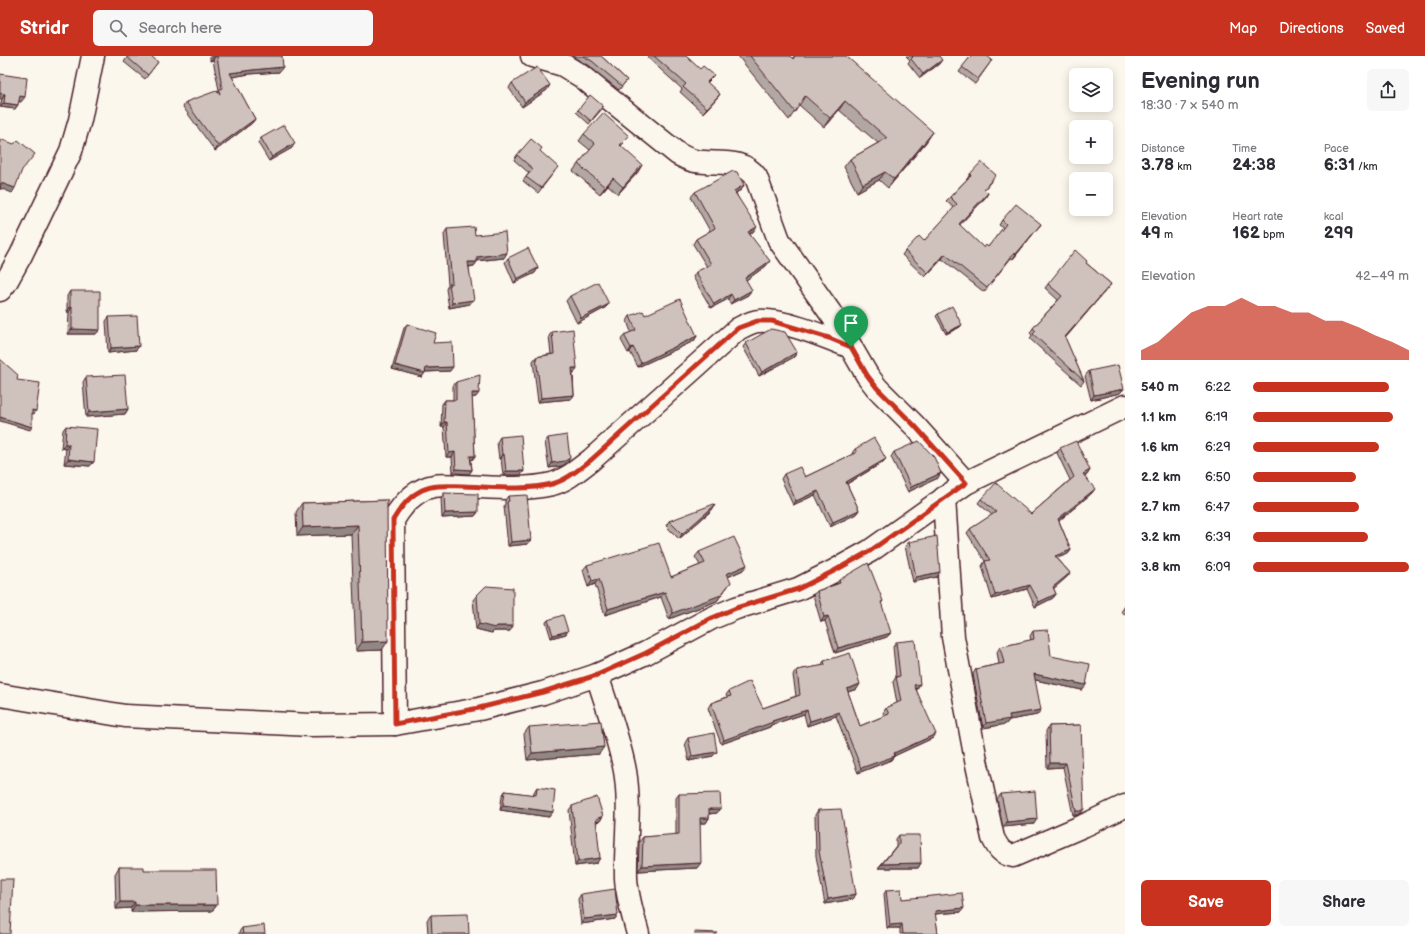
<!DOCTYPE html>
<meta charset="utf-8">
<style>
body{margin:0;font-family:"Balsamiq Sans",sans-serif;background:#f7f7f7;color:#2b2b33;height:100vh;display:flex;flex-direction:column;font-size:15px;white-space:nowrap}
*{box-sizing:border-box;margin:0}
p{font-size:13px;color:#7c7c81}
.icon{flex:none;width:22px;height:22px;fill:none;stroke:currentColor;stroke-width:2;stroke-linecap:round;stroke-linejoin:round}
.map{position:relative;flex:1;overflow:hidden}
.drawer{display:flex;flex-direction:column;background:#fff;width:300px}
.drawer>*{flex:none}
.buttons{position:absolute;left:1069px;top:12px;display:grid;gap:8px}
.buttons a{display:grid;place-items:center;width:44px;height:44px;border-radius:6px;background:#fff;box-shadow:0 2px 10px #0003;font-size:20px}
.pin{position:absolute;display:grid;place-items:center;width:34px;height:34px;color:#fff;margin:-41px -17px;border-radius:50% 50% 50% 0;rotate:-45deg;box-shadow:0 0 4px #0007}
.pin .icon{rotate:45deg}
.round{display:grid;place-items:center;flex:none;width:42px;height:42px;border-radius:6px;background:#f7f7f7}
.head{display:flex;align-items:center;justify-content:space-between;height:68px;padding:0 16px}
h1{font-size:22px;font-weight:600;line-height:30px}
.metrics{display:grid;grid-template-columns:repeat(3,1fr);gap:6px;height:68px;padding:4px 16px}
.metrics div{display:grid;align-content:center}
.metrics b{font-size:17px;font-weight:600}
.metrics small{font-size:11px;font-weight:400}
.metrics p{font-size:11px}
.chart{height:112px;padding:8px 16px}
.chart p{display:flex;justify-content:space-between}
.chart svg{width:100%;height:72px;margin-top:4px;fill:#c8321e;opacity:.7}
.primary-button{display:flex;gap:8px;margin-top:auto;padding:8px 16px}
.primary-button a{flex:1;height:46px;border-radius:6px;background:#c8321e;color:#fff;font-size:16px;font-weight:600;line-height:46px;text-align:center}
.primary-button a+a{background:#f7f7f7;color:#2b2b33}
ul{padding:0 16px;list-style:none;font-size:13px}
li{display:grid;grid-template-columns:64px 48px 1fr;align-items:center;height:30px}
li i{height:10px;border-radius:5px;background:#c8321e}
header{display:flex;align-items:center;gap:24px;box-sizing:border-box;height:56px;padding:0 20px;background:#c8321e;color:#fff}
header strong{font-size:19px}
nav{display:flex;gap:22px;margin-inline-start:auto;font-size:14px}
.search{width:280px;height:36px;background:#f7f7f7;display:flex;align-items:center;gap:10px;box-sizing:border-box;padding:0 14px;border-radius:6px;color:#7c7c81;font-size:15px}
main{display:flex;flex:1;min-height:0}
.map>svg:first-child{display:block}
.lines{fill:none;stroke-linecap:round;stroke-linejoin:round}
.minor-casing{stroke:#4a1f2b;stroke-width:25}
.tertiary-casing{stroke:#4a1f2b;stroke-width:25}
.minor{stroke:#fbf7ec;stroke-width:22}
.tertiary{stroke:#fbf7ec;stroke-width:22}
.wall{fill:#b2a7a2;stroke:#4a1f2b}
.shaded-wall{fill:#918884;stroke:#4a1f2b}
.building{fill:#cfc2bc;stroke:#4a1f2b}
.route-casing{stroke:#fff;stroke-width:8}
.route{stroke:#c8321e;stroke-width:5}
</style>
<header>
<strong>Stridr</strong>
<div class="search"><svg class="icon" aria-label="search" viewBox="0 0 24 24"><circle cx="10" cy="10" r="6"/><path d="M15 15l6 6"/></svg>Search here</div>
<nav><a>Map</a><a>Directions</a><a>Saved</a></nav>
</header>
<main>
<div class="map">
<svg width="1125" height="878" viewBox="0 0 1125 878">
<rect width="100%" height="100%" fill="#fbf7ec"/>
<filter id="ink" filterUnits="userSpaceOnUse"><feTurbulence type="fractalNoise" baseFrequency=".025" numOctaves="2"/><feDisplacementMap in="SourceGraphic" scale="8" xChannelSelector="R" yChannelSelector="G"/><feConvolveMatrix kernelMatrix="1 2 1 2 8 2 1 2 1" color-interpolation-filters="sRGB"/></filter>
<g filter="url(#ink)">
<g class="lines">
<g class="minor-casing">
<g id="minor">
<path d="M532,0L563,9L581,20L678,98C684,101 689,104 695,105C716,109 742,101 756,121L779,184L834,262L867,319L877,332L915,370L966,427"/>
<path d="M944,442L953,581L976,704L993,782C998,792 1002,798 1013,800L1083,770L1125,750"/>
<path d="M597,619C607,651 619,683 625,715C631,750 625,787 626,822C627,841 633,859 638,878"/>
<polyline points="0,639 125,660 311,669 395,668 479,653 543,637 597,619 646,597 712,562 736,552 798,533 834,515 870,495 966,427 1125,350"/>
<path d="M395,668L393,464C402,449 415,433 434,430C442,428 452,430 461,430C491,431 522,435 552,428C567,424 579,413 591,404L738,273C744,270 752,265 759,265C783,263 828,282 851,291"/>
</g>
</g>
<g class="tertiary-casing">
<polyline id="tertiary" points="0,234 5,228 21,199 71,95 80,64 93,0"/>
</g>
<use href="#minor" class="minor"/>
<use href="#tertiary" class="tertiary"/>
</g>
<g class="wall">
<polygon points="128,0 158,6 145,23 124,6"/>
<polygon points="210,0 282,0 279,16 249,18 232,21 255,63 252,67 215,95 183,51 186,46 217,36 219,34 213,4 210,5"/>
<polygon points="572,0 601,0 627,24 619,34 589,10"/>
<polygon points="649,0 686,0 710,24 707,27 720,38 716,43 703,57 680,36 682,33 648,2"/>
<polygon points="738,0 790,0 792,3 794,0 846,0 927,85 888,132 879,124 857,136 844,111 850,103 878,87 839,54 824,71 799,49 789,64"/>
<polygon points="906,0 939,0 939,8 920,22 908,7 910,4"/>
<polygon points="971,0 992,4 975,28 959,16"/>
<polygon points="0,18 21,46 19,45 15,53 0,51 2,43"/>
<polygon points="512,27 547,34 522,51 509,32"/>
<polygon points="602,53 589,68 576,56 578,54"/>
<polygon points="584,78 624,87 621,90 638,116 618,138 608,129 600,138 573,115 578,108 590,94 579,85"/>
<polygon points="261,82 292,92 269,105 258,87"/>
<polygon points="540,96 555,115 538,137 523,125 529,117 514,104 517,99"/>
<polygon points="970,118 993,123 984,134 988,137 985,142 959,169 984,192 988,191 1003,172 999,169 1002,164 1041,168 1013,203 1011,202 984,236 942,203 925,221 902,199 905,195 924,185 954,152 946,145 950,141 967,123"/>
<polygon points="744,129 741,134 736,137 753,176 750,178 766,210 746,224 748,239 730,248 728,243 711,252 693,221 696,216 707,211 693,188 696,183 710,175 691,141 695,136"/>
<polygon points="447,173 475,179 504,202 477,205 474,210 469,211 470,248 449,252 446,233 448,229 444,178"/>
<polygon points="508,202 538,212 535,217 514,227 505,206"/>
<polygon points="1086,207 1111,228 1065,282 1084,325 1081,329 1030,283 1032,279 1030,277 1033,272 1058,244 1045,232 1048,228"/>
<polygon points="70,235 96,278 68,278 69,256 67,256 67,240"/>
<polygon points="570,240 605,252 577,267 566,245"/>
<polygon points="938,258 960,271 946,278 936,260"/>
<polygon points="645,259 697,280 694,285 638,311 630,296 628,297 621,284 624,279 631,276 627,265 630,260"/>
<polygon points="109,261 139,290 136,294 108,297 106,265"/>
<polygon points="407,268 433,287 450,315 425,316 422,321 392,313 404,272"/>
<polygon points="552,276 575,316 573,316 574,339 571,343 538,346 533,305 536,301 551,298 549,280"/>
<polygon points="746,287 797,296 794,301 759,320 743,291"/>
<polygon points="1089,315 1124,333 1120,337 1091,344 1085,320"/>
<polygon points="86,321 128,353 125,358 86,361 83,326"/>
<polygon points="456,326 476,341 472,341 475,400 472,404 471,404 472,414 469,418 453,417 452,401 446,401 444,371 441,371 442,348 445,344 453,344 453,330"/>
<polygon points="66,370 94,406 90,410 64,408 66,393 61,392 63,374"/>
<polygon points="500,381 524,415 521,419 503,419 501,403 499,403 497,386"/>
<polygon points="548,382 567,407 562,410 549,412 545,386"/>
<polygon points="1060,392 1090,414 1087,419 1084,420 1092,437 1059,465 1071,494 1068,498 1057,502 1070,517 1067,521 1053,532 1056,538 1053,542 1035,551 1027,533 992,543 982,510 985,505 967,477 970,473 992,459 978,447 981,443 1031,458 1070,424 1057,397"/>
<polygon points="855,393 882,407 847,428 859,454 856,458 830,471 815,439 793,449 781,423 784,418 805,421 853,398 852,397"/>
<polygon points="894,396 938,422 908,436 891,401"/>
<polygon points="444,437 478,456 475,460 442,462 441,442"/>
<polygon points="508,440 528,488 508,490 504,450 505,448 505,444"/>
<polygon points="387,444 382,594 356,595 351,478 297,480 296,456 302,447"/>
<polygon points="712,454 679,483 666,470 669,465"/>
<polygon points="909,486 937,521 913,526 905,490"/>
<polygon points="699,496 743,514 728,521 727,531 717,545 669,563 661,541 605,559 595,528 588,531 583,514 587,509 671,521 700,509 695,501"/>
<polygon points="839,524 883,545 881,548 887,581 835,597 825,565 821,566 813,539 817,535 836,528"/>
<polygon points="477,539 510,575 494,575 492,577 476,573 473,544"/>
<polygon points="1125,550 1125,559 1121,556"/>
<polygon points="548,564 566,578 551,582 546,566"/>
<polygon points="1033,575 1051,600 1082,634 1035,624 1037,659 1009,664 1006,668 983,672 973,618 976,613 999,608 997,596 1000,591 1031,584 1030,580"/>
<polygon points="896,586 917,633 916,633 933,682 894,700 891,704 858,717 836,660 807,670 804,658 771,669 770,671 721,688 708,652 711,647 727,641 726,639 729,635 763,652 796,640 793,619 797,614 821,610 824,605 857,633 848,636 860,670 884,660 883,657 886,652 897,647 893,626 896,621 893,591"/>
<polygon points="1081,669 1081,757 1077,759 1073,759 1063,711 1047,712 1046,675 1049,670"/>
<polygon points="529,671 599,698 527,704 524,678"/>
<polygon points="688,682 713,700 689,705 685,687"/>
<polygon points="537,731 549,761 500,754 502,740 505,735 533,739 534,736"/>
<polygon points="679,738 721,753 717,757 709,758 709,762 706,767 700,767 697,812 638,815 639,786 643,781 676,779 676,742"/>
<polygon points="1001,738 1034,768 1003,771 997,743"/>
<polygon points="572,750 603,760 600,765 596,766 597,807 575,810 569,754"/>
<polygon points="818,754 856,838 853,843 825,848 816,800 815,759"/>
<polygon points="899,779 921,807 918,812 878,812 896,790 896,783"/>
<polygon points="119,811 144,814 217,849 212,855 131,856 131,852 116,853 115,818"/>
<polygon points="886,834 902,843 961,856 935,858 938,878 900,878 900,872 887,872 884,838"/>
<polygon points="581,838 615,863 581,868 578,843"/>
<polygon points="431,859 469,878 428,878 427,864"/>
<polygon points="242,872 265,878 239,878 239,876"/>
</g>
<g class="shaded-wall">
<polygon points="214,0 216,0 213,4 210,5"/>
<polygon points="942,4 939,8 920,22 923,18"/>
<polygon points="283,11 279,16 249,18 227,22 230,17 252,14"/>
<polygon points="550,29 547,34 522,51 525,46"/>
<polygon points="0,37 5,38 2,43 0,43"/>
<polygon points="720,38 716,43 703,57 707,52"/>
<polygon points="20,40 25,41 21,46 16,45"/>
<polygon points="845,45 839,54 824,71 830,62"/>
<polygon points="4,47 18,49 15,53 0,51"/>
<polygon points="255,63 252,67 215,95 218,90"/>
<polygon points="933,76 927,85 888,132 894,123"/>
<polygon points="295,87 292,92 269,105 272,101"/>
<polygon points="642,109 638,116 618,138 623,131"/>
<polygon points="885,116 879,124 857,136 863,128"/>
<polygon points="613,122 608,129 600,138 605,131"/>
<polygon points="1,127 15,132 12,137 0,132"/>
<polygon points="744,129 741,134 731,139 734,135"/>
<polygon points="988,137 985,142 956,173 959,168"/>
<polygon points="1041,168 1038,172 1013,203 1016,198"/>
<polygon points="757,171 753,176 745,180 748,176"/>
<polygon points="507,197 504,202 474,205 477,201"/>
<polygon points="945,198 942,203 925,221 928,217"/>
<polygon points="770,205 766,210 742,227 745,222"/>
<polygon points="468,206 477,206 474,210 464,211"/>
<polygon points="538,212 535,217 514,227 517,223"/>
<polygon points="1111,228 1107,233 1062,286 1065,281"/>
<polygon points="752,234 748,239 730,248 734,244"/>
<polygon points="731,238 728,243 711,252 714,248"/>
<polygon points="474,244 470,248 449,252 452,247"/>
<polygon points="609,248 605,252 577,267 581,262"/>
<polygon points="70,251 72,251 69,256 67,256"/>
<polygon points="962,269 960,271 946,278 947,276"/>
<polygon points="72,273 100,274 96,278 68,278"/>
<polygon points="697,280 694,285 638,311 641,307"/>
<polygon points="139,290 136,294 108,297 111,292"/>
<polygon points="633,291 630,296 628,297 631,292"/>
<polygon points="797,296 794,301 759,320 762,316"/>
<polygon points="395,309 425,317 422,321 392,313"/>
<polygon points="453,311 450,315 423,316 426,312"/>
<polygon points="572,312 577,312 575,316 570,316"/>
<polygon points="1124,333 1120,337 1091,344 1094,339"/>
<polygon points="472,337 479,337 476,341 469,342"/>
<polygon points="574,339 571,343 538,346 541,342"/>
<polygon points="128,353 125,358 86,361 89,356"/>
<polygon points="32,354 36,355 34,358 30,357"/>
<polygon points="0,361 32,371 30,374 0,365"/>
<polygon points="444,366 447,366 444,371 441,371"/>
<polygon points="65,388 69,388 66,393 61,392"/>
<polygon points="455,396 452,401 446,401 449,397"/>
<polygon points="502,398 504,398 501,403 499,403"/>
<polygon points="470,400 475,400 472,404 467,405"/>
<polygon points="570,402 567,407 562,410 549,412 552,407"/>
<polygon points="68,403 94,406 90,410 64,408"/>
<polygon points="886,403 882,407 843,430 846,426"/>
<polygon points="456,413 472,414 469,418 453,417"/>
<polygon points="1090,414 1087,419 1080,422 1083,418"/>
<polygon points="506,415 524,415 521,419 503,419"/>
<polygon points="941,417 938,422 908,436 911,431"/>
<polygon points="1095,433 1092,437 1055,468 1058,463"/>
<polygon points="818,435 815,439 793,449 796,445"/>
<polygon points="715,449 712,454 679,483 682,478"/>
<polygon points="859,454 856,458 830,471 833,466"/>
<polygon points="478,456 475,460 442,462 445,457"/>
<polygon points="358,469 351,478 297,480 303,471"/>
<polygon points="531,484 528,488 508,490 511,486"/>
<polygon points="1071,494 1068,498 1052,504 1055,500"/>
<polygon points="747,509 743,514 723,523 726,518"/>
<polygon points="940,516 937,521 913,526 916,521"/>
<polygon points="1070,517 1067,521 1050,536 1053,531"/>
<polygon points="599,523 595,528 588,531 592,525"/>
<polygon points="731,526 717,545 669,563 673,557"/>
<polygon points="1030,529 1027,533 992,543 995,539"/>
<polygon points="665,536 661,541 605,559 608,553"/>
<polygon points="1056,538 1053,542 1035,551 1039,546"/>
<polygon points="828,560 825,565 821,566 824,561"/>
<polygon points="479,568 497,570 513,570 510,575 494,575 492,577 476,573"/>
<polygon points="568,575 566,578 551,582 553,579"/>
<polygon points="891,577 887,581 835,597 838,592"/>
<polygon points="388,585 382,594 356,595 362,586"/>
<polygon points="1034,618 1086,629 1082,634 1031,623"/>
<polygon points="860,628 857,633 844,637 847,633"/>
<polygon points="920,628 917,633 911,634 914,629"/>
<polygon points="807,654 804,658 771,669 770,671 721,688 724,684 772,665"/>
<polygon points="1041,654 1037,659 1009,664 1006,668 983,672 986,667 1009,659"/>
<polygon points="839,656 836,660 807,670 810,665"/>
<polygon points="936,678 933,682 894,700 891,704 858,717 861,712"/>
<polygon points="604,691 599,698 527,704 532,697"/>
<polygon points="717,696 713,700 689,705 692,700"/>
<polygon points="1050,707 1066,707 1063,711 1047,712"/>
<polygon points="503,749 553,756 549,761 500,754"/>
<polygon points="709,753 721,753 717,757 706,758"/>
<polygon points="1084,753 1081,757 1077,759 1073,759 1076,755"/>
<polygon points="603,760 600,765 592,767 596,763"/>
<polygon points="700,762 709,762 706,767 696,767"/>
<polygon points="1037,763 1034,768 1003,771 1007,766"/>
<polygon points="600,802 597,807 575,810 578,805"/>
<polygon points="701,807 697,812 638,815 642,810"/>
<polygon points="921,807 918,812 878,812 882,808"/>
<polygon points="856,838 853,843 825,848 828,843"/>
<polygon points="120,846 135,846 131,852 116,853"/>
<polygon points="135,849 217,849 212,855 131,856"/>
<polygon points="964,852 961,856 933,858 935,855"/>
<polygon points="618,859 615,863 581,868 584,863"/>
<polygon points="902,868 900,872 887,872 890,869"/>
</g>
<g class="building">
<polygon points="128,0 151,0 158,6 148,19 127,1"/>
<polygon points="217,0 282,0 283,11 252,14 230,17 255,63 218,90 186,46 216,35 220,38 219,34 222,32"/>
<polygon points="583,0 601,0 627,24 622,30 592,5"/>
<polygon points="654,0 686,0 700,13 703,10 714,19 707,26 720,38 707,52 683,31 686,28"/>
<polygon points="750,0 790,0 793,3 795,0 846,0 933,76 894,123 885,116 863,128 850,103 887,82 845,45 830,62 805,40 795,56"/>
<polygon points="912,0 939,0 942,4 923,18 911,3 913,1"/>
<polygon points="971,0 987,0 992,4 978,23 962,11"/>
<polygon points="537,11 550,29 525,46 512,27"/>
<polygon points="0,18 27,22 25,41 20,40 18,49 4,47 5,38 0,37"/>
<polygon points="590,39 603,50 591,65 578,54"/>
<polygon points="603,57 629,80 620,89 642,109 623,131 613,122 605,131 578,108 595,88 584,78"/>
<polygon points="284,69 295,87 272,101 261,82"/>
<polygon points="0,83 14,88 18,84 35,98 22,114 15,132 1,127 0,134"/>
<polygon points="531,83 542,92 540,95 558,111 541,132 526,121 533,113 517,99"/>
<polygon points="981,106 996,119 984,133 988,137 959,168 984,192 986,189 988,191 1006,168 1002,164 1016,148 1041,168 1016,198 1014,197 987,232 945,198 928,217 905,195 919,180 924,185 957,148 950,141 971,119 970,118"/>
<polygon points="733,115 737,116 744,129 734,135 757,171 748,176 770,205 745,222 752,234 734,244 731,238 714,248 696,216 711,208 696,183 715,172 695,136"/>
<polygon points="474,171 475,179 505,176 507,197 477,201 477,206 468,206 474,244 452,247 449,228 452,227 447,173"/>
<polygon points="528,192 538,212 517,223 508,202"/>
<polygon points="1075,194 1087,205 1086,207 1111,228 1065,281 1084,325 1033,278 1036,275 1033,272 1062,240 1048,228"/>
<polygon points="598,226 609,248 581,262 570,240"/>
<polygon points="70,235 100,235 100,274 72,273 72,251 70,251"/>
<polygon points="680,243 697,280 641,307 633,291 631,292 624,279 636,274 630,260 643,255 645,259"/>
<polygon points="952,250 962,269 947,276 938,258"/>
<polygon points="137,260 139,290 111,292 109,261"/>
<polygon points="407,268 436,277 433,287 452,286 453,311 426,312 425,317 395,309"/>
<polygon points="573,273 577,312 572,312 574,339 541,342 536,301 554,298 552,276"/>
<polygon points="771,273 785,276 797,296 762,316 746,287"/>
<polygon points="0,303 18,319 17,324 40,327 36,355 32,354 32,371 0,361"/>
<polygon points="1118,309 1124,333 1094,339 1089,315"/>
<polygon points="125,319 128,353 89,356 86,321"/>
<polygon points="480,319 479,337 472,337 475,400 470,400 472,414 456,413 455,396 449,397 447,366 444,366 445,344 456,344 456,326"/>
<polygon points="66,370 97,373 94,406 68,403 69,388 65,388"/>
<polygon points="521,379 524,415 506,415 504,398 502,398 500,381"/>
<polygon points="567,379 570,402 565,405 552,407 548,382"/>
<polygon points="874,382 886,403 846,426 859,454 833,466 818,435 796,445 784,418 800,411 805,421 857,396 855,393"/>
<polygon points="919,385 934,401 941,417 911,431 894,396"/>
<polygon points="1076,385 1090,414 1083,418 1095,433 1058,463 1071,494 1055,500 1070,517 1053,531 1056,538 1039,546 1030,529 995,539 985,505 990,504 970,473 996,456 981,443 996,427 1031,458 1074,421 1060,392"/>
<polygon points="444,437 478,438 478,456 445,457"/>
<polygon points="527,439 531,484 511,486 507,446 509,445 508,440"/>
<polygon points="387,444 388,585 362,586 358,469 303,471 302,447"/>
<polygon points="714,448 715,449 682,478 669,465"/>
<polygon points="937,480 940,516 916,521 909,486"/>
<polygon points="734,481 747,509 726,518 731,526 721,539 673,557 665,536 608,553 599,523 592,525 587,509 659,487 671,521 705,507 699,496"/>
<polygon points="868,507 883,545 881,546 891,577 838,592 828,560 824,561 817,535 840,527 839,524"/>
<polygon points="486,530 513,532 513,570 497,570 495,572 479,568 477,539"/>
<polygon points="563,559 568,575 553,579 548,564"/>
<polygon points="1048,574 1051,600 1090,608 1086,629 1034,618 1041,654 1009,659 1010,663 986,667 976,613 1004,607 1000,591 1034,583 1033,575"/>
<polygon points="915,584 920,628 914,629 936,678 894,697 895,700 861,712 839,656 810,665 807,654 772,665 773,666 724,684 711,647 731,640 729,635 750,625 763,652 800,639 797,614 825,609 824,605 850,597 860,628 847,633 860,670 889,658 886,652 901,645 896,621 900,620 896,586"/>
<polygon points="601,665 604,691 532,697 529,671"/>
<polygon points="1081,669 1084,753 1080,755 1076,755 1066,707 1050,707 1049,670"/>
<polygon points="714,677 717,696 692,700 688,682"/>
<polygon points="537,731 555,734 553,756 503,749 505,735 536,739"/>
<polygon points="1035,735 1037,763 1007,766 1001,738"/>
<polygon points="720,737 721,753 709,753 709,762 700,762 701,807 642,810 643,781 679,778 679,738"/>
<polygon points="597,741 603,760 596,763 600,802 578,805 572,750"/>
<polygon points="841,753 856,838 828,843 819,795 818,754"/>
<polygon points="899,779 920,779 921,807 882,808 899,787"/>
<polygon points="119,811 144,811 144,814 216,814 217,849 135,849 135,846 120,846"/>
<polygon points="0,823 13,823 10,878 0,878"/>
<polygon points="615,833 618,859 584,863 581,838"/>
<polygon points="901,833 902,843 962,837 964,852 935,855 938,878 903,878 902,868 890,869 886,834"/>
<polygon points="468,858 469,878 432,878 431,859"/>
<polygon points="264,869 265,878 243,878 242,872"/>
<polygon points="695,876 718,877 717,878 695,878"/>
</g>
</g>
<g class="lines" filter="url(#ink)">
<g class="route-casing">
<path id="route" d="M757,265H772L829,282L851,291L867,319L877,332L915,370L966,427L870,495L834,515L798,533L736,552L712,562L646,597L597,619L543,636L479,652L395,668L393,464C400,452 409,440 422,434C435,428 450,430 464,430C493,431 523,435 552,428C567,424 579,413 591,404L738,272Z"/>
</g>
<use href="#route" class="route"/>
</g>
</svg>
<div class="buttons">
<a><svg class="icon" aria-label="layers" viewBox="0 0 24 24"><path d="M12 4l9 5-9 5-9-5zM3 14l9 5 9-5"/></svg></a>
<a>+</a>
<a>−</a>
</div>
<div class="pin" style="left:851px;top:291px;background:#1e9e55"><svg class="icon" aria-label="arrive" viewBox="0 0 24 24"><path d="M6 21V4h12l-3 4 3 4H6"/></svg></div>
</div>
<section class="drawer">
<div class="head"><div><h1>Evening run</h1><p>18:30 · 7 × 540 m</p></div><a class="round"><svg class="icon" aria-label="share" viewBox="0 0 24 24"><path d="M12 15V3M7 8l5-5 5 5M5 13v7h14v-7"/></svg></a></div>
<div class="metrics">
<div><p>Distance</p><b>3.78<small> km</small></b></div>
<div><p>Time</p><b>24:38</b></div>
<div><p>Pace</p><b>6:31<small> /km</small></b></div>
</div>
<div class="metrics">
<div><p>Elevation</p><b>49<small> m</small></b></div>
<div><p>Heart rate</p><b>162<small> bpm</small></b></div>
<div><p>kcal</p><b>299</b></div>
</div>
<div class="chart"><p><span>Elevation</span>42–49 m</p>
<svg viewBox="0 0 160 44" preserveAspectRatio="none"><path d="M0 44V38L10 33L20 24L30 15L40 11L50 11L60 6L70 11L80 11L90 15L100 15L110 20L120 20L130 24L140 29L150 33L160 38V44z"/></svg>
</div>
<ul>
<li><b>540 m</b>6:22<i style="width:87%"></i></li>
<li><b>1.1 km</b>6:19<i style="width:90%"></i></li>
<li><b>1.6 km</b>6:29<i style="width:81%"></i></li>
<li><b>2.2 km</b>6:50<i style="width:66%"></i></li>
<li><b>2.7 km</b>6:47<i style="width:68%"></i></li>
<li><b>3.2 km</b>6:39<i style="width:74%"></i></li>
<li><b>3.8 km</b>6:09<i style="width:100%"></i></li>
</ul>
<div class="primary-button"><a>Save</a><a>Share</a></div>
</section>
</main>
